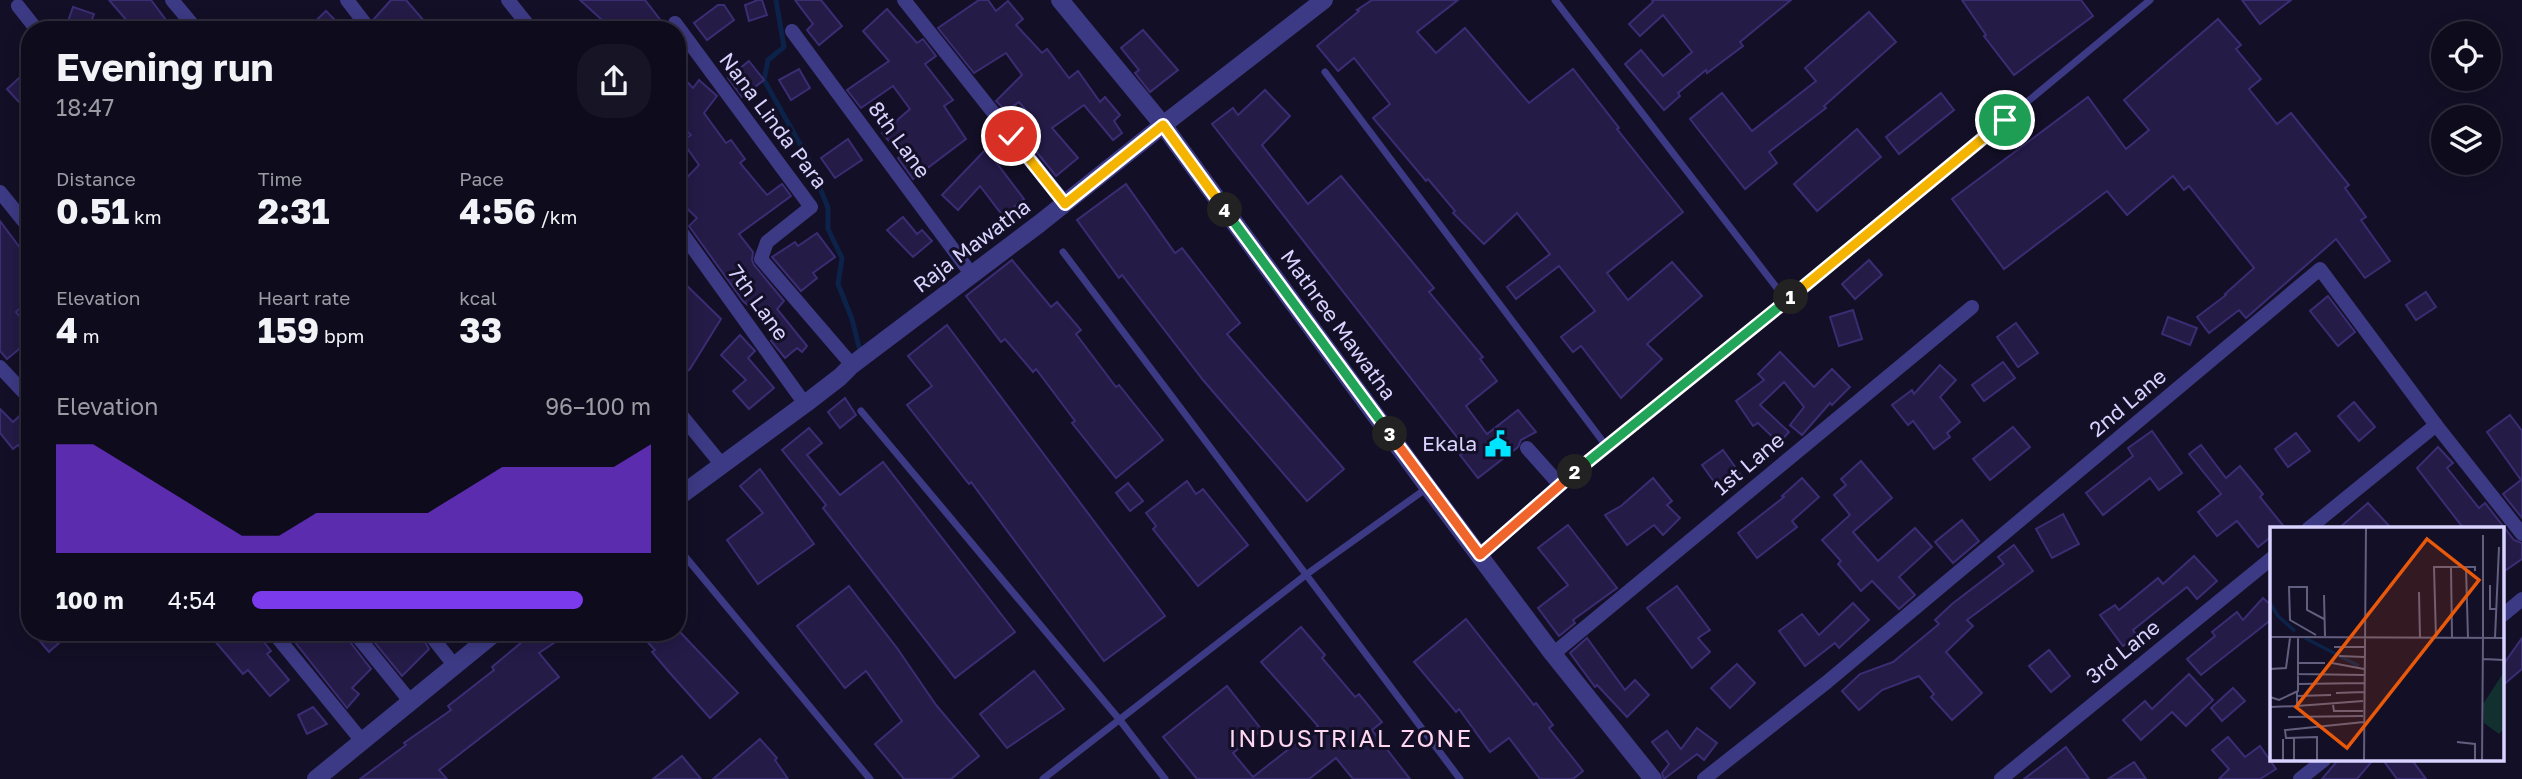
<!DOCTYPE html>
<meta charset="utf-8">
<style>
body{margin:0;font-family:"Golos Text",sans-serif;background:#171425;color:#f1f3f6;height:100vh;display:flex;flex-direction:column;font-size:26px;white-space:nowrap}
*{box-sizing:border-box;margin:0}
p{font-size:23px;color:#9b9ba3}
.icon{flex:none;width:38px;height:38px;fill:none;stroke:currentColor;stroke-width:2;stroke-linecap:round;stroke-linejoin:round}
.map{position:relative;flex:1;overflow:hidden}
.side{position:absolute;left:21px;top:21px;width:665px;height:620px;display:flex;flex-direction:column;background:#0e0b1c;border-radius:28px;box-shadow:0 4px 18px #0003,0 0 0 2px #2e2b3b}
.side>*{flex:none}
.tools{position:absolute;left:2431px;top:21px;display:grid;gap:14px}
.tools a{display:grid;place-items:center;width:70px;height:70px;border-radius:50%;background:#0e0b1c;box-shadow:0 4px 18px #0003,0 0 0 2px #2e2b3b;font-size:35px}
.pin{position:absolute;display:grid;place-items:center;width:60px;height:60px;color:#fff;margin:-30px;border:4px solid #fff;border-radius:50%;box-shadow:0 2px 7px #0007}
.km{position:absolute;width:35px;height:35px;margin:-18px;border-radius:50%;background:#222;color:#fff;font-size:19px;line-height:35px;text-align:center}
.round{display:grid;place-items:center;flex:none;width:74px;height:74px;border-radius:28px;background:#171425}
.headline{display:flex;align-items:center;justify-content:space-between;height:119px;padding:0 35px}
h1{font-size:38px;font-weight:700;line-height:52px}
.figures{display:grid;grid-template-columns:repeat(3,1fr);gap:10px;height:119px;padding:7px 35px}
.figures div{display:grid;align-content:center}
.figures b{font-size:35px;font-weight:700}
.figures small{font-size:19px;font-weight:400}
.figures p{font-size:19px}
.chart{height:196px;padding:14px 35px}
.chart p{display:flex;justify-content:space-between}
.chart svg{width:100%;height:126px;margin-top:7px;fill:#7c3aed;opacity:.7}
ul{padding:0 35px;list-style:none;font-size:23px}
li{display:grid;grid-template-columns:112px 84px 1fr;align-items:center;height:52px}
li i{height:18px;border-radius:9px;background:#7c3aed}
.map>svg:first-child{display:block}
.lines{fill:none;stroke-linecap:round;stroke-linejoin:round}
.stream{stroke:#0c2248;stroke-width:5}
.building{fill:#241b47;stroke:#3b2d73;stroke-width:2}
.service{stroke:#3d3a85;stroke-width:7}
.minor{stroke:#3d3a85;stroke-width:14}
.tertiary{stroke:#3d3a85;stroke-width:18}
.split-1-casing{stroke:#fff;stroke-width:14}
.split-2-casing{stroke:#fff;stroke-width:14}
.split-3-casing{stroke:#fff;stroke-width:14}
.split-4-casing{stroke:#fff;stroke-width:14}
.split-5-casing{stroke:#fff;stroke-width:14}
.split-1{stroke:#f5b400;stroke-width:9}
.split-2{stroke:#22a559;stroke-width:9}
.split-3{stroke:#f0652b;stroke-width:9}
.split-4{stroke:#22a559;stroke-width:9}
.split-5{stroke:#f5b400;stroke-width:9}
.labels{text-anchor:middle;stroke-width:6;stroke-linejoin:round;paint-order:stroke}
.street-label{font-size:21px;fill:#d9d4ff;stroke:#130f26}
.poi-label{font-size:21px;fill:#d9d4ff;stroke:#130f26;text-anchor:end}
.quarter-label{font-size:24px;letter-spacing:2px;fill:#ffd6f0;stroke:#130f26}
.inset-river{fill:none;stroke:#0c2248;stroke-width:3.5}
.inset-road{fill:none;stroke:#625e7d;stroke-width:2}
.view{fill:#e8590c;fill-opacity:0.15;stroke:#e8590c;stroke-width:3.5}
.inset-edge{fill:none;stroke:#d9d4ff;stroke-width:3.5}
</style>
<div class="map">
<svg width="2522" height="779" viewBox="0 0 2522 779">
<rect width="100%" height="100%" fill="#130f26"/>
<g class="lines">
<polyline class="stream" points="776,0 784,47 768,60 764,80 809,160 828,208 828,229 842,258 838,284 852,319 859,347"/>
</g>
<g class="building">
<polygon points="109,0 151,0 169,24 161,30 135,30"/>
<polygon points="391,0 406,0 432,30 380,30 374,19"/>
<polygon points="580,0 645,0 668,30 613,30"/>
<polygon points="758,0 762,0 767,15 749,21 745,5"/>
<polygon points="795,0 821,0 842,26 819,45 807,30 813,24"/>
<polygon points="979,0 988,0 996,11 1008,1 1023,19 1016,25 1042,53 1047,49 1069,78 1078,71 1100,102 1105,97 1120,115 1114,121 1122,133 1113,140 1084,105 1052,128 1078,158 1056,176 1018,129 1021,126 1015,120 1025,109 1019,102 1006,111 996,101 1022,75 1006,53 974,73 938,28"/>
<polygon points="1372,0 1458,0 1417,32 1436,53 1465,28 1529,103 1573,69 1619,128 1617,129 1683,212 1607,273 1628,300 1672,262 1702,296 1647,344 1662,359 1621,398 1581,346 1573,352 1561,337 1595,311 1559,266 1516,299 1507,287 1550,254 1517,213 1484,244 1453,213 1455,211 1428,179 1426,181 1373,118 1390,104 1354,58 1338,71 1317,46 1359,11 1357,10"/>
<polygon points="1652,0 1791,0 1740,42 1743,46 1707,73 1706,70 1678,93 1680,96 1664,110 1625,64 1641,50 1663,76 1692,52 1663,15 1640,36 1629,24 1653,2"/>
<polygon points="1962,0 2081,0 2093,16 2014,75 1984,36 1986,35"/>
<polygon points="2242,0 2291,0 2260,24"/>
<polygon points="718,5 724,5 734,20 707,40 694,23"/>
<polygon points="73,7 94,14 88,30 65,30"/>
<polygon points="887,9 917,43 923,39 936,56 925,64 953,100 944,106 966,139 913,179 898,158 901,155 882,133 910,109 893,86 861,108 847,90 889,61 863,31"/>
<polygon points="326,11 345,30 306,30"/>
<polygon points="1869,12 1896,42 1824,106 1826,108 1769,152 1777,163 1745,189 1690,119 1722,93 1752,131 1816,81 1805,68"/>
<polygon points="2218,19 2241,45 2236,49 2261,79 2249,89 2277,124 2291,113 2349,185 2345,188 2366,217 2361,220 2390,261 2365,278 2336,239 2246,318 2239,310 2209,333 2197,317 2226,295 2225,294 2254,268 2189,186 2184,190 2173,176 2127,215 2107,191 2004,269 1952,199 2088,97 2126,149 2149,130 2124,100"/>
<polygon points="1143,30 1178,70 1150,92 1135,73 1139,70 1121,48"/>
<polygon points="749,61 764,80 742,97 728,78"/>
<polygon points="30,68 30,114 7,89"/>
<polygon points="799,69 810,88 791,100 779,80"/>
<polygon points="677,71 693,88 699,80 717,96 704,113 726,143 731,140 745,159 740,163 767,195 782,184 791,196 739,234 753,252 752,260 754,265 784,301 777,309 807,346 802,352 797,348 785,358 771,341 781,333 743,301 689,226 697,218 677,199 677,188 699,165 682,141 691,135 677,123"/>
<polygon points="1265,90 1290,116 1262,145 1308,204 1341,176 1434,288 1429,292 1483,357 1480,359 1497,381 1466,406 1487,434 1518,410 1536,432 1521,440 1518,447 1478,478 1460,455 1467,450 1212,124 1233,108 1238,115"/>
<polygon points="1941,93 1954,110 1899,154 1886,137"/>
<polygon points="1857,129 1881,157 1817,211 1794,184"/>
<polygon points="848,139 862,160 835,178 821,158"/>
<polygon points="986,149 1024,199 1003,216 980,186 958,210 942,195"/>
<polygon points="1126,184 1175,253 1182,248 1240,323 1227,334 1344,469 1307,501 1203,380 1122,275 1119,278 1077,220"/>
<polygon points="903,217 917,234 922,230 932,241 913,257 887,230"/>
<polygon points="0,221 30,261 30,299 16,312 30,328 30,340 7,359 0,351"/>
<polygon points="817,233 835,257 813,273 817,278 801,291 772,257 795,242 798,246"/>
<polygon points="1012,260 1051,307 1057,302 1081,330 1076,334 1116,387 1119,385 1163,440 1116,478 1072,423 1075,421 1036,369 1033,372 1005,339 1001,342 966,296"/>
<polygon points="1869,260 1882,275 1855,299 1842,284"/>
<polygon points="677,276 721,319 690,369 677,378"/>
<polygon points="2426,292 2436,307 2416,320 2406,305"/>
<polygon points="2328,296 2355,332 2338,346 2310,311"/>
<polygon points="1853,310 1862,339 1839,346 1830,317"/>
<polygon points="2168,317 2197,328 2190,345 2162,334"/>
<polygon points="2016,323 2038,353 2018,367 1997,337"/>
<polygon points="947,325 1165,616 1104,661 971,482 969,484 907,405 932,386 908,356"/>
<polygon points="740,335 755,351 748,358 774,388 749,409 733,391 746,380 721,355"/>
<polygon points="1780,352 1814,387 1832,369 1850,387 1832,405 1830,403 1802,435 1790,425 1804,407 1784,382 1760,405 1789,432 1779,443 1758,423 1753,426 1736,401 1764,380 1758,374"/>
<polygon points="2003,362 2015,378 1984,401 1972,385"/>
<polygon points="1940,365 1956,380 1940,397 1960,422 1947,433 1950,437 1934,449 1913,421 1908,425 1892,405 1912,390 1914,394"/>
<polygon points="845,398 856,415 840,428 828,412"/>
<polygon points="2354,402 2375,427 2359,441 2338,416"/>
<polygon points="28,408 30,408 30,459 18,445 13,449 0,433 0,409 13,422"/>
<polygon points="2510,415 2522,431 2522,518 2503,494 2521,480 2487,432"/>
<polygon points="2013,427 2030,447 1990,480 1973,459"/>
<polygon points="809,428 822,443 807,455 840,495 883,462 1015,632 955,678 823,508 826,505 782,450"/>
<polygon points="2152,431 2182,473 2159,490 2150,478 2103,515 2086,493 2133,456 2128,448"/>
<polygon points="2296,433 2310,451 2288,467 2275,449"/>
<polygon points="2201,445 2226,478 2240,466 2263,494 2260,497 2286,529 2272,529 2272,536 2258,547 2237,521 2217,536 2198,512 2221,494 2189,454"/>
<polygon points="2438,447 2453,463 2447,468 2479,508 2485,503 2514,540 2522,543 2522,559 2503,572 2503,529 2464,529 2417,468"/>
<polygon points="1723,450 1741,475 1720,490 1702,465"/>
<polygon points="1861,461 1892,498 1853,532 1878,561 1915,528 1932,547 1899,577 1915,595 1899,609 1872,581 1861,591 1838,564 1841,561 1822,540 1850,515 1834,495 1846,485 1841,479"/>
<polygon points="760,469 814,544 758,584 727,540 763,513 740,486"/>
<polygon points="1653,478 1672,501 1667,505 1680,518 1663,535 1654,525 1627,545 1605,515 1621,506"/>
<polygon points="1802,478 1819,497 1792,521 1797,527 1757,558 1738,533 1784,497 1782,496"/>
<polygon points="1187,481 1196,494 1203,489 1248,545 1198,586 1153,529 1156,526 1146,513"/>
<polygon points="1128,483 1143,501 1130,511 1116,493"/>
<polygon points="2368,503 2392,529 2338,529"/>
<polygon points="2063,514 2079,544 2052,558 2036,529"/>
<polygon points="1962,520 1979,541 1953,563 1935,542"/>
<polygon points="1568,525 1617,588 1573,620 1575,623 1559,636 1538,608 1568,585 1538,548"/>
<polygon points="2014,545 2033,571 1967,620 1973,626 1946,652 1982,693 1952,720 1931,697 1934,694 1919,676 1882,690 1859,710 1842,691 1860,674 1893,662 1939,624 1935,620 1952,604 2004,564 1998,557"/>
<polygon points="2194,556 2217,581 2197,599 2187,587 2133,630 2137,636 2123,646 2100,615 2115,605 2119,610 2158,578 2163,584"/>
<polygon points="849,586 897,648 936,705 979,756 951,779 904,779 875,744 902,721 866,671 845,688 797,626"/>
<polygon points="1677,586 1710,630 1698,638 1710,652 1692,668 1647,608"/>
<polygon points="2263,598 2272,606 2272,619 2201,675 2187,659 2215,636 2212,632 2237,612 2243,620"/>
<polygon points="1853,603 1869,620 1839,648 1835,643 1805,666 1779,631 1802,614 1819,635"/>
<polygon points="1466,619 1534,705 1536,703 1553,725 1549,728 1583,771 1573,779 1540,779 1509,738 1490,752 1459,709 1456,712 1414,662"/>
<polygon points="1301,627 1325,655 1322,658 1355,697 1359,694 1382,722 1372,730 1410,779 1353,779 1336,758 1309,779 1197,779 1163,737 1227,686 1262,730 1233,753 1253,777 1318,726 1261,662"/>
<polygon points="32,632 71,632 49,652"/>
<polygon points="207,632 256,632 271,651 267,654 289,680 270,696 248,670 243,674"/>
<polygon points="287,632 345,632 347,638 371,669 352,688 359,694 347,708"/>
<polygon points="366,632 419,632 429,649 402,676"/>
<polygon points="534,632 570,632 539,653 559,677 439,770 447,779 360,779 406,745 404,743 451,710 448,706 494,670 492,667"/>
<polygon points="638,632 680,632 738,693 710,718 669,672 652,652 655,650"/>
<polygon points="1587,638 1625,690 1635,680 1649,695 1627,717 1597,685 1595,687 1570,653"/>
<polygon points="2522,638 2522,669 2503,685 2503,665"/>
<polygon points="2049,650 2070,676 2051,692 2029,666"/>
<polygon points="1737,664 1755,683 1730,708 1711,688"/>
<polygon points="1034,671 1064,709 1007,748 980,714"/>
<polygon points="2189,674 2213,700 2186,726 2172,712 2141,740 2123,720 2145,701 2152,709"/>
<polygon points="2233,688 2245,701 2222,721 2211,708"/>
<polygon points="313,707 327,724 307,734 298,715"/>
<polygon points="1697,728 1717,743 1704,760 1697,754 1664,779 1662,773 1669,764 1652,742 1667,731 1681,749"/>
<polygon points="2228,737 2245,757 2260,746 2276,769 2260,779 2219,779 2229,769 2212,750"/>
<polygon points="760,739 777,758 775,760 788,779 713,779"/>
<polygon points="2066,747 2089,779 2024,779"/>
<polygon points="682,756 701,779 653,779"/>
<polygon points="2338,760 2373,760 2357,779 2322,779"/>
<polygon points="2383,760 2412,760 2426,779 2397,779"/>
<polygon points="2134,762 2146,779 2108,779"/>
</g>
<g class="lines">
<g class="service">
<polyline points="1555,0 1787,301"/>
<polyline points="1325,72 1607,447"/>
<polyline points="1063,252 1460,779"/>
<polyline points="861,411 1119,719 1165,779"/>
<polyline points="1560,485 1787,301 2150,0"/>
<polyline points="683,554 870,779"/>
<polyline points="1043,779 1307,574 1427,488"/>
</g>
<g class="minor">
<polyline points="172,0 197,30"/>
<polyline points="347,0 370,30"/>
<polyline points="508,0 532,30"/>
<polyline points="904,0 1065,203"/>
<polyline points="18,6 37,30"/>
<polyline points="675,23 811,207 767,242 761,259 852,365"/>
<polyline points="792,31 972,275"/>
<polyline points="0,192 30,229"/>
<polyline points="677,226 805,404"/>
<polyline points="0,367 30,399"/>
<polyline points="677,410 722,465"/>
<polyline points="2308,529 2436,425"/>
<polyline points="1480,555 1560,485 1527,448"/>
<polyline points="2503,615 2522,599"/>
<polyline points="273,632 362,741"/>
<polyline points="354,632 410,701"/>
<polyline points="428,632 454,665"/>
<polyline points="1553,654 1972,307"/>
<polyline points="1704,779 1827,682 2320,269 2436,425 2522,534"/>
<polyline points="2001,779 2272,558"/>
<polyline points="2300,779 2324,760"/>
</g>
<g class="tertiary">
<polyline points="1060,0 1163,125 1428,487 1553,654 1653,779"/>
<polyline points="677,498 805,404 840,377 852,365 1039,224 1163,125 1324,0"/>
<polyline points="316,779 496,632"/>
</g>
</g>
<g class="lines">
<g class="split-1-casing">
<polyline id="split-1" points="1791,297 2005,120"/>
</g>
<g class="split-2-casing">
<polyline id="split-2" points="1575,472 1791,297"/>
</g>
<g class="split-3-casing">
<polyline id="split-3" points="1390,434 1480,555 1575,472"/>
</g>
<g class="split-4-casing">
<polyline id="split-4" points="1225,210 1390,434"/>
</g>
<g class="split-5-casing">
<polyline id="split-5" points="1011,136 1065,204 1163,125 1225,210"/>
</g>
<use href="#split-1" class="split-1"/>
<use href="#split-2" class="split-2"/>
<use href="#split-3" class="split-3"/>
<use href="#split-4" class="split-4"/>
<use href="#split-5" class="split-5"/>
</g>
<defs>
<g id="civic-bare" transform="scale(2.1)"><path d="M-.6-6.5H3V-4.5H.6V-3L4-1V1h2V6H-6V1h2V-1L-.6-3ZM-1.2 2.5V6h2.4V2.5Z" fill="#00e5ff" stroke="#130f26" stroke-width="2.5" paint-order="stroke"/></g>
</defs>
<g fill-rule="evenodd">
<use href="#civic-bare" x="1498" y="444"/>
</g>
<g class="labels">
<g class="street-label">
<text transform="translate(773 121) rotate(53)" y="7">Nana Linda Para</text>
<text transform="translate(899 140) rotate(54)" y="7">8th Lane</text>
<text transform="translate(972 246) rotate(-37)" y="7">Raja Mawatha</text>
<text transform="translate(758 303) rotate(54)" y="7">7th Lane</text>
<text transform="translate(1338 325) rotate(54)" y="7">Mathree Mawatha</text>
<text transform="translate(2128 403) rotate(-40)" y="7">2nd Lane</text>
<text transform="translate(1749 464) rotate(-40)" y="7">1st Lane</text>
<text transform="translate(2123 652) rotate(-39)" y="7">3rd Lane</text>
</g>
<g class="poi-label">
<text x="1477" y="451">Ekala</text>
</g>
<g class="quarter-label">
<text x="1351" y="747">INDUSTRIAL ZONE</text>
</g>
</g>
<g transform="translate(2270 527)">
<rect width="234" height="234" fill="#130f26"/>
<path d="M234,145V201L229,207L214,196L213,177Z" fill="#12302f"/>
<path class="inset-river" d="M0,76L8,89L25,104M35,111L89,139"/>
<path class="inset-road" d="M213,8V111M181,40L182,111M196,40L198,111M220,58V82H226M149,65L150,111M54,68L55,109M46,108L20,93L19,60H37V83L54,92M0,110L234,111M166,111L164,40H205V44M225,111L229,20M64,120H94M69,129L94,130M213,132L234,133M28,136H55M62,136L94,142M0,142L16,141L20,111M27,147L94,148M29,157L94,156M66,166L94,165M27,169L61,168M0,170L9,173L28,164V111M63,178L64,184H93M27,179L93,174M0,180L27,179V165M18,190L93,189M187,215L205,217V234M13,234V212M24,234V210M47,234V210L16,211L15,203L94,195M94,234L96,1M212,234L213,111"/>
<path class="view" d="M157,12L209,53L77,221L26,180Z"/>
<rect width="234" height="234" class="inset-edge"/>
</g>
</svg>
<div class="tools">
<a><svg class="icon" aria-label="locate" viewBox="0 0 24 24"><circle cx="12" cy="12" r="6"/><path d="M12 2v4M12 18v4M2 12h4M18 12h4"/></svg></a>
<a><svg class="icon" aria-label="layers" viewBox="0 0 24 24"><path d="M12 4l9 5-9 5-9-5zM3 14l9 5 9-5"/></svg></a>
</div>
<div class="pin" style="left:2005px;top:120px;background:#1e9e55"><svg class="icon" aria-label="arrive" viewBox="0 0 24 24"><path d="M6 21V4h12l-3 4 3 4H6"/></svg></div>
<div class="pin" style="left:1011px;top:136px;background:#d93025"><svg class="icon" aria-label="check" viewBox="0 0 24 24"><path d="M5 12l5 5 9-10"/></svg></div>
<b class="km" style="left:1791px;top:297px">1</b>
<b class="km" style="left:1575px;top:472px">2</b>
<b class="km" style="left:1390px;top:434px">3</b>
<b class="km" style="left:1225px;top:210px">4</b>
<section class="side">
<div class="headline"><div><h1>Evening run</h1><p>18:47</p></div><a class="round"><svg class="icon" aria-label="share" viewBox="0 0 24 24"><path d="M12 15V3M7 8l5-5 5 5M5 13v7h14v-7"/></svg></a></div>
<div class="figures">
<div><p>Distance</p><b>0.51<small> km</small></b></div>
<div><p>Time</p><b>2:31</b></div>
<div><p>Pace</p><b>4:56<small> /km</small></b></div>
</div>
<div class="figures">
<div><p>Elevation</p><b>4<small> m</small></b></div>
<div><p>Heart rate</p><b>159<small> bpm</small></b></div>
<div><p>kcal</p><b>33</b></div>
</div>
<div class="chart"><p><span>Elevation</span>96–100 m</p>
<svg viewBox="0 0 160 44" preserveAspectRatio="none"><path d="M0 44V6L10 6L20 14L30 22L40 30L50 38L60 38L70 30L80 30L90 30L100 30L110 22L120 14L130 14L140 14L150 14L160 6V44z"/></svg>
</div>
<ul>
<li><b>100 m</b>4:54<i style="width:83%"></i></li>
</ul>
</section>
</div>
